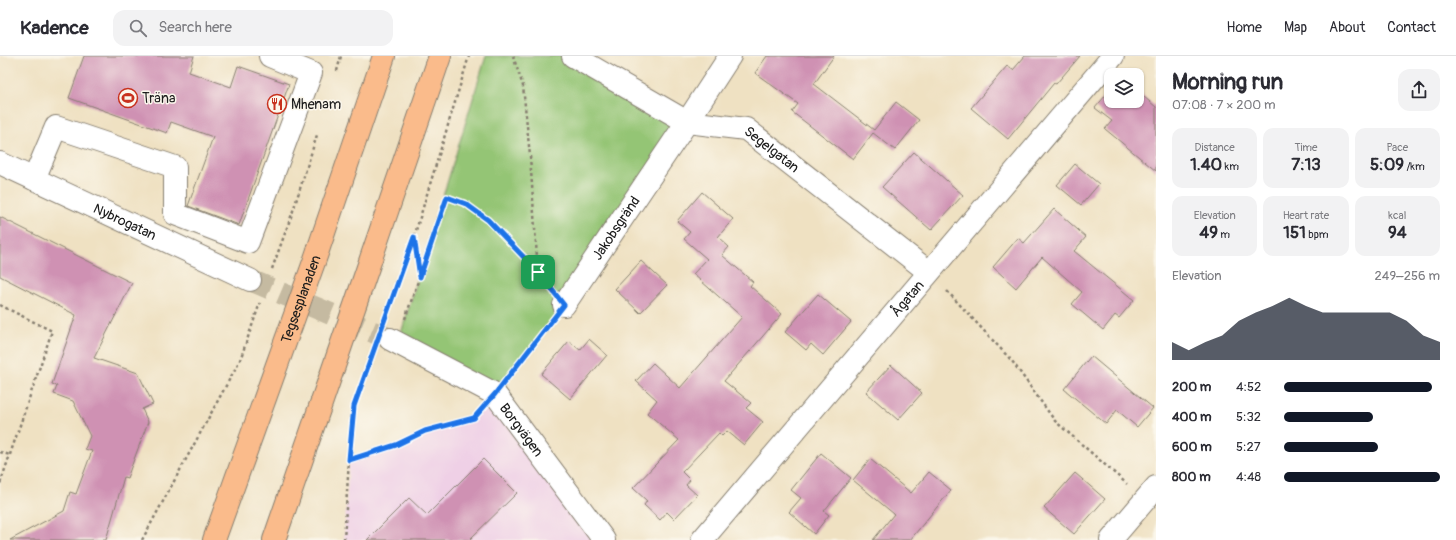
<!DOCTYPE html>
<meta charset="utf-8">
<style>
body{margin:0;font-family:Pangolin,sans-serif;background:#f2f2f3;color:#2b2b33;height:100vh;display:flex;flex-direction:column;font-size:15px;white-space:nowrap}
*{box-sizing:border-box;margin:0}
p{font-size:13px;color:#7c7c81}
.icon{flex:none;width:22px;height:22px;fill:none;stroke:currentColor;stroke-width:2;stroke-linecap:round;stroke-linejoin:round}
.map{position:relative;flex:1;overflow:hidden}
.panel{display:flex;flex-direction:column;background:#fff;width:300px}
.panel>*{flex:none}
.controls{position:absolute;left:1104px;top:12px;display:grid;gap:8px}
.controls a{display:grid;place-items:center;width:40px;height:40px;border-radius:8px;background:#fff;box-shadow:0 1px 3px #0004;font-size:20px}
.pin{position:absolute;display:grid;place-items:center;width:34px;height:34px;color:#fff;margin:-17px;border-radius:8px;box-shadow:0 2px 6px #0006}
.round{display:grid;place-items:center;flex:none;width:42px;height:42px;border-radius:12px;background:#f2f2f3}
.summary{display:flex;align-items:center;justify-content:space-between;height:68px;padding:0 16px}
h1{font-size:22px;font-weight:800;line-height:30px}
.metrics{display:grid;grid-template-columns:repeat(3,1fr);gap:6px;height:68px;padding:4px 16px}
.metrics div{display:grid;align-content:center;border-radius:10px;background:#f2f2f3;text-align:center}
.metrics b{font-size:17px;font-weight:800}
.metrics small{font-size:11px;font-weight:400}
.metrics p{font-size:11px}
.chart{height:112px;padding:8px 16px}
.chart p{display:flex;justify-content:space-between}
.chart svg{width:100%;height:72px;margin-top:4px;fill:#111827;opacity:.7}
ul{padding:0 16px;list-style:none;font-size:13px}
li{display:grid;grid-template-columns:64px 48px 1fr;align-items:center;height:30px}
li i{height:10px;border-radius:5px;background:#111827}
header{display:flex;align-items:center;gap:24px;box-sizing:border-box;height:56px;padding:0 20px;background:#fff;border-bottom:1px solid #e1e1e2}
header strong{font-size:19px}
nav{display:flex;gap:22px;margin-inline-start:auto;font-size:14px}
.search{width:280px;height:36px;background:#f2f2f3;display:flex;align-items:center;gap:10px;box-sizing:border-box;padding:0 14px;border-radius:12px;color:#7c7c81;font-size:15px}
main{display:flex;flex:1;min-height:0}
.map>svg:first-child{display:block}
.built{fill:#efd0e6}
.green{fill:#94c574;stroke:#587048}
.building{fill:#cf91b3}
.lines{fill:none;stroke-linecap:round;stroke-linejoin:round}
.minor-tunnel{stroke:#c5baa1;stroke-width:22;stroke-dasharray:22 11;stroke-linecap:butt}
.minor-casing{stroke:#867e6f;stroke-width:24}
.major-casing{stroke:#867e6f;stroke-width:24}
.path{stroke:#867e6f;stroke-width:2.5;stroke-dasharray:3 3;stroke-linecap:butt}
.minor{stroke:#fff;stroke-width:22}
.major{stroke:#fabb8b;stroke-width:22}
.route-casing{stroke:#fff;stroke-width:8}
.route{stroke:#1a73e8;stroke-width:5}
.labels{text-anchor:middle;stroke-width:3;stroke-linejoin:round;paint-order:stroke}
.poi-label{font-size:14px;fill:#1c1c1c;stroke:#fbf7ec;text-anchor:start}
.street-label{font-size:14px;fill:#1c1c1c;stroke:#fbf7ec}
</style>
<header>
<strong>Kadence</strong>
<div class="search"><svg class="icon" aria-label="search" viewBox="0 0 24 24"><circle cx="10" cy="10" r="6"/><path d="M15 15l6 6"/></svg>Search here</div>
<nav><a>Home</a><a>Map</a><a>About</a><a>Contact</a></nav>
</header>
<main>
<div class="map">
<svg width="1156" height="484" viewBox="0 0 1156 484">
<rect width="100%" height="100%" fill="#fbf7ec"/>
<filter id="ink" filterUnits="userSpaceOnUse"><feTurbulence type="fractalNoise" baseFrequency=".025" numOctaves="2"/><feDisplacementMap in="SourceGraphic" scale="8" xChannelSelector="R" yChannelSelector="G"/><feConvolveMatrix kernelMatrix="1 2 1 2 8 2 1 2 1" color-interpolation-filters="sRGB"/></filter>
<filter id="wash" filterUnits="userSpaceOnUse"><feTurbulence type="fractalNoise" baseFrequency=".012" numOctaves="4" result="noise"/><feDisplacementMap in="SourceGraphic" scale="16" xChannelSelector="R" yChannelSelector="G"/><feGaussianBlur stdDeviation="0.9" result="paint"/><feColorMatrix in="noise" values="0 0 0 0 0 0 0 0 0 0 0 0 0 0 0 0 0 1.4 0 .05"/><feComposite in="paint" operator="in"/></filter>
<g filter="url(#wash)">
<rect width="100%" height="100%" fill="#efe1c2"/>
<polygon class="built" points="495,338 604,484 344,484 349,404 396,389 425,375 473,362"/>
<polygon class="green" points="486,0 573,0 687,66 564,249 495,338 398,287"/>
<g id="blocks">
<g class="building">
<polygon points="84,0 194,0 189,16 231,31 238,10 289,28 239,169 188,150 213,81 171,66 167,77 69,42"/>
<polygon points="767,0 834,0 814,28 874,74 896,46 919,64 895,94 873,77 853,103 792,56 798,48 755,17"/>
<polygon points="1025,0 1080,0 1056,28 1054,27 1008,83 971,52 1007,10 1013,14"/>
<polygon points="1111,33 1111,45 1137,45 1137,35 1156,51 1156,115 1105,73 1112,65 1095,52"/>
<polygon points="914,96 963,139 931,174 882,131"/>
<polygon points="1075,108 1099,128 1081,149 1057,129"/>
<polygon points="702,136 733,163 718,181 729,191 722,199 753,226 750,230 782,258 724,325 751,347 746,352 763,366 744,389 727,375 722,380 719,377 682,416 690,424 686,429 697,439 674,463 667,456 660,464 644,449 647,445 633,432 679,384 647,357 657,344 636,325 653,307 680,332 742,261 693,218 707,203 684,183 690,176 677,165"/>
<polygon points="1054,153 1086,181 1074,195 1134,244 1119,262 1115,259 1103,274 1072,248 1082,236 1042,201 1016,232 993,211 1018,182 1024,187"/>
<polygon points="0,161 132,227 94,302 138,317 153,348 142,353 148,366 127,422 124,421 106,484 10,484 64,455 70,436 76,438 92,395 85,393 90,380 73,345 54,338 57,330 52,328 76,259 0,220"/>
<polygon points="641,205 667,229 640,257 615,233"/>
<polygon points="818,238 851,266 823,299 811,288 806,294 785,276"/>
<polygon points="589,283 607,299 570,343 541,318 569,285 580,294"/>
<polygon points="1091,300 1153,352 1137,371 1117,354 1106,368 1064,333"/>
<polygon points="891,309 922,337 898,364 866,336"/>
<polygon points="821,397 851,422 824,455 829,459 814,478 789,456 801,442 791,434"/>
<polygon points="483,403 517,437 469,484 367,484 409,442 427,459"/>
<polygon points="870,403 911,437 929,416 951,434 910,484 873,484 894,458 853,424"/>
<polygon points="1075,417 1105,443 1074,478 1044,452"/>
</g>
</g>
</g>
<g filter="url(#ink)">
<use href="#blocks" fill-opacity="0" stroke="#867e6f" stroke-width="1"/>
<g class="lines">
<polyline class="minor-tunnel" points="250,224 390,283"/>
<g class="minor-casing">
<g id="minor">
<path id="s1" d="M573,0L687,66L746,73L929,216"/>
<path id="s2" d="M0,107L250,224"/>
<polyline points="34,123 56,71 175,111 175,158 248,186 311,17 270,0"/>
<path id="s3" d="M564,249L687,66L730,0"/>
<path id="s4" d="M390,283L495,338L604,484"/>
<path id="s5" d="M702,484L1113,0"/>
<polyline points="1111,484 1156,431"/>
</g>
</g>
<g class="major-casing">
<g id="major">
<path id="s6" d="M214,484L314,206L384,0"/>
<polyline points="274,484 363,226 440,0"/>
</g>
</g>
<g class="path">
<polyline points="513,0 523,30 530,100 538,216 548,229"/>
<polyline points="337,15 341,0"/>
<polyline points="415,182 419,220"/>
<polyline points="272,213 292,158 317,79"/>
<polyline points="947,235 1012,305 1055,365 1127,428"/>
<polyline points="0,249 52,275 0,428"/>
<polyline points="386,259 414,181 469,0"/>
<polyline points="405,263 447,141 466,148 488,164 538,216"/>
<polyline points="510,319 550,268"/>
<polyline points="0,396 10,399"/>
<polyline points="349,404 354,350 372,300"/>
<polyline points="142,484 240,304 260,247"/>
<polyline points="344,484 349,404 396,389 425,375 474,362 479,357"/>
</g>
<use href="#minor" class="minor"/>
<use href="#major" class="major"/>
</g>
</g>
<g class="lines" filter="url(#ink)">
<g class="route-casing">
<polygon id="route" points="447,141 466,148 488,164 538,216 564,249 495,338 474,362 425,375 396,389 349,404 354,350 414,181 420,221"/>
</g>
<use href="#route" class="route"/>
</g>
<defs>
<g id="stadium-ring" transform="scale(1)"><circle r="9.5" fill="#fbf7ec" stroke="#c8321e" stroke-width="1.5"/><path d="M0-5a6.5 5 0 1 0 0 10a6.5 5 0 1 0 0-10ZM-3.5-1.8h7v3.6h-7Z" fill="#c8321e"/></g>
<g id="restaurant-ring" transform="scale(1)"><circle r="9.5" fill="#fbf7ec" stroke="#c8321e" stroke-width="1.5"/><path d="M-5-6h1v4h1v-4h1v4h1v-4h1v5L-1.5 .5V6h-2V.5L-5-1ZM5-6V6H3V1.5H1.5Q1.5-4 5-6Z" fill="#c8321e"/></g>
</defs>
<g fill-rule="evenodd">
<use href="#stadium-ring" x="128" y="42"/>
<use href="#restaurant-ring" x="277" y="48"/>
</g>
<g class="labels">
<g class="poi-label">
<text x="142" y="47">Träna</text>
<text x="291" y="53">Mhenam</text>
</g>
<g class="street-label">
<text dy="5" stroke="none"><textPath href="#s1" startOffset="224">Segelgatan</textPath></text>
<text dy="5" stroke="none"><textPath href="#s2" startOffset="138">Nybrogatan</textPath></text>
<text dy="5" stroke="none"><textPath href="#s3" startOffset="93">Jakobsgränd</textPath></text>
<text dy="5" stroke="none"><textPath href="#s5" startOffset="317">Ågatan</textPath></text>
<text dy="5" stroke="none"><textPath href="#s6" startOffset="256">Tegsesplanaden</textPath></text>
<text dy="5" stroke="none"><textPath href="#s4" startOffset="163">Borgvägen</textPath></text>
</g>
</g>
</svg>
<div class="controls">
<a><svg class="icon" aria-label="layers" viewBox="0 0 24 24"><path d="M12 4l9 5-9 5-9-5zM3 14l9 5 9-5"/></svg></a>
</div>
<div class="pin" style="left:538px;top:216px;background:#1e9e55"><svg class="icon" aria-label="arrive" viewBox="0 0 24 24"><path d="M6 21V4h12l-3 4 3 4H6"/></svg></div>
</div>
<section class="panel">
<div class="summary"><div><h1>Morning run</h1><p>07:08 · 7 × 200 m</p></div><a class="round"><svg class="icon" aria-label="share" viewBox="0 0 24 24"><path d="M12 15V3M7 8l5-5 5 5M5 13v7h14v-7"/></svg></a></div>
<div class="metrics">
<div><p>Distance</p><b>1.40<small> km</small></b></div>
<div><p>Time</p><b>7:13</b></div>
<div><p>Pace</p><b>5:09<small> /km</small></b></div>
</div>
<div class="metrics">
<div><p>Elevation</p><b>49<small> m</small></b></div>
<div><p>Heart rate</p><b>151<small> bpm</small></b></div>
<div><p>kcal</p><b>94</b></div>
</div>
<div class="chart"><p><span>Elevation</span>249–256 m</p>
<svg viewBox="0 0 160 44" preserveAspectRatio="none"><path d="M0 44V33L10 38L20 33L30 29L40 20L50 15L60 11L70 6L80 11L90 15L100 15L110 15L120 15L130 15L140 20L150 29L160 33V44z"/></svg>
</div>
<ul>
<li><b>200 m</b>4:52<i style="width:95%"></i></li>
<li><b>400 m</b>5:32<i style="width:57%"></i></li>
<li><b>600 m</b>5:27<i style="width:60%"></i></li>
<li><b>800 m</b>4:48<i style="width:100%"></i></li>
</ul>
</section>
</main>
